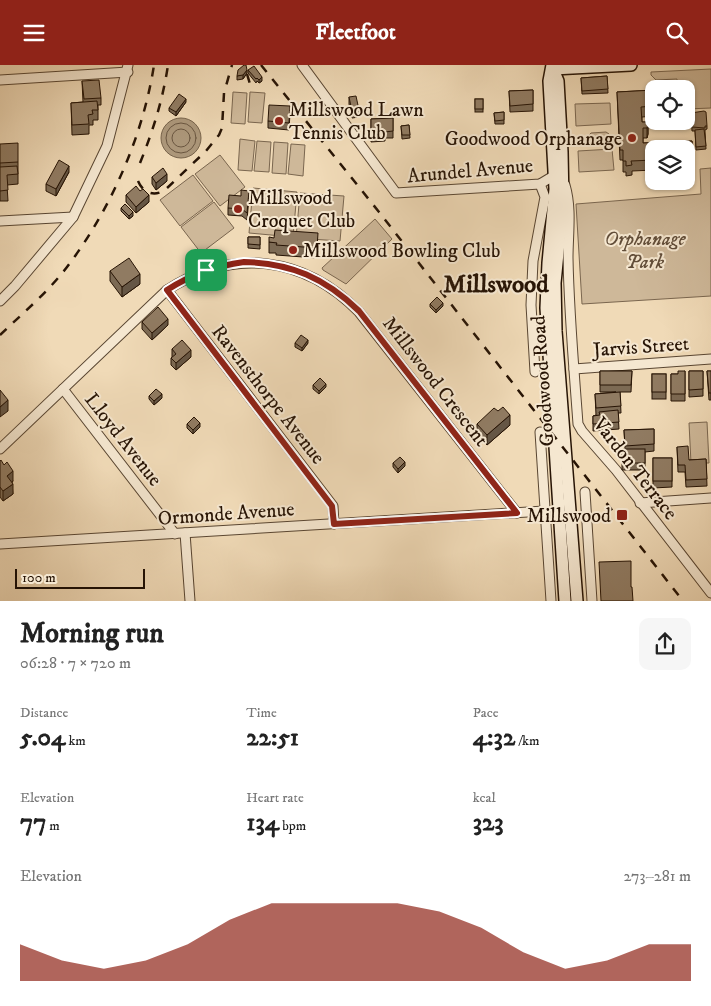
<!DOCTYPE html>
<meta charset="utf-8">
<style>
body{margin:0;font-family:"IM FELL DW Pica",serif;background:#f6f6f6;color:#222;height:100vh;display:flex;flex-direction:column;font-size:19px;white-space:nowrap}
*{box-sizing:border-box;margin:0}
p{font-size:16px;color:#767676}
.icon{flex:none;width:28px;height:28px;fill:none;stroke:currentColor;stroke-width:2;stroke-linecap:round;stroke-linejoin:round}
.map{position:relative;height:536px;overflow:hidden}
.side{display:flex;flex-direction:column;background:#fff;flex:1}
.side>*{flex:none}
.fabs{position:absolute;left:645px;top:15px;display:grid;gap:10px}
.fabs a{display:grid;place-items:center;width:50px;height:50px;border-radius:10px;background:#fff;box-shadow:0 1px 4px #0004;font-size:25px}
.scale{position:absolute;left:15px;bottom:12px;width:130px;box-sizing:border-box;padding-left:5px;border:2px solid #271405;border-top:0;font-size:14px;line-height:18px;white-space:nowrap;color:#271405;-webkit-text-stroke:4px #f5e7d0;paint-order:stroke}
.pin{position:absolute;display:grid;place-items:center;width:42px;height:42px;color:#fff;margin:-21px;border-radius:10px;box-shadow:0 2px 8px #0006}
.round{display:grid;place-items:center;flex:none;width:52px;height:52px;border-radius:10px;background:#f6f6f6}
.head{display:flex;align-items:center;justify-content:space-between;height:85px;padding:0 20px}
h1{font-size:28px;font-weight:800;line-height:38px}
.stats{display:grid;grid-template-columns:repeat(3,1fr);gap:8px;height:85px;padding:5px 20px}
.stats div{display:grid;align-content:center}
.stats b{font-size:25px;font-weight:800}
.stats small{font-size:14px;font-weight:400}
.stats p{font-size:14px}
.chart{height:140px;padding:10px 20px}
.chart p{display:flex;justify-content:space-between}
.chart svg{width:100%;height:90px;margin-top:5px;fill:#8f2418;opacity:.7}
header{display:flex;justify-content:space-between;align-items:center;height:65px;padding:0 20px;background:#8f2418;color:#fff;font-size:22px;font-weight:800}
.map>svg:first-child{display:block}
.green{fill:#ceb899;stroke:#7a664f}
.water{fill:#ac977a;stroke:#77634b}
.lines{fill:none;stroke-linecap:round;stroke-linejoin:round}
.shore{stroke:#6a5640;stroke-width:1}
.street-casing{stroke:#594632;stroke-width:11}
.secondary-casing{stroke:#271405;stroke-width:14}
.street{stroke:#f5e7d0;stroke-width:9}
.secondary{stroke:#f5e7d0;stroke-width:11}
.rail{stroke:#271405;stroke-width:2.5;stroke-dasharray:9 9;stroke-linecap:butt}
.wall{fill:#7c6a54;stroke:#271405}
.shaded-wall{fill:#655645;stroke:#271405}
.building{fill:#907b62;stroke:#271405}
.route-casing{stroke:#fff;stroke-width:10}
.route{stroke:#8f2418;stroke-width:6}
.poi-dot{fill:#8f2418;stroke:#f5e7d0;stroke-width:2}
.labels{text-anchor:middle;stroke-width:4;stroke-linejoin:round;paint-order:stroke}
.poi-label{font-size:20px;fill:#271405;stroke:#f5e7d0;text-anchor:start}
.street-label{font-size:20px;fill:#271405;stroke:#f5e7d0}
.park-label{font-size:20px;font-style:italic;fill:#614d39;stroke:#f5e7d0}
.district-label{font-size:25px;font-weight:bold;fill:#271405;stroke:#f5e7d0}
</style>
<header><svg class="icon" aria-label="menu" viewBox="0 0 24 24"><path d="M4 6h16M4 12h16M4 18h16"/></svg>Fleetfoot<svg class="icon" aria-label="search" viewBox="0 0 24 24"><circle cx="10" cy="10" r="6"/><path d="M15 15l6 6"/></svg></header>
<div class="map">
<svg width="711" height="536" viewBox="0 0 711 536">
<rect width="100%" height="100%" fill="#f0dab7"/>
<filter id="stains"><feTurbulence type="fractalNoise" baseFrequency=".004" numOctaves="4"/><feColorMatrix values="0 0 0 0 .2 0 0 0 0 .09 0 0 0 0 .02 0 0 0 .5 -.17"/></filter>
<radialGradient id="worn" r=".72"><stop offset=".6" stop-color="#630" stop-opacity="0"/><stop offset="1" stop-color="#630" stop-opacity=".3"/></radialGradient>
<g class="green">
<polygon points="711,4 711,43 686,44 686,24 666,24 677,19 677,14 656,15 651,10 651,7"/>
<polygon points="233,27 247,28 245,59 231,58"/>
<polygon points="250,27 265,28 262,58 248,57"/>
<polygon points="610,38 611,59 576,61 575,39"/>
<polygon points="606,67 609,69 610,72 606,78 591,79 585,74 591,68"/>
<polygon points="240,74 255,76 252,106 238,105"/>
<polygon points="257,76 271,77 269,107 254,106"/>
<polygon points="274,77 288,78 286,109 272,108"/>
<polygon points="291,79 305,80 303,111 288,109"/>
<polygon points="612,84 614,105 579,107 578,86"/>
<polygon points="220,90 245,122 220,141 195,109"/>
<polygon points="711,103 711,231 582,239 576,139 701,129 700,104"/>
<polygon points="193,110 213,136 180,161 160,135"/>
<polygon points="253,123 297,127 293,172 249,168"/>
<polygon points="300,128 344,131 340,176 296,173"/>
<polygon points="214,137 234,163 201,188 181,162"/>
<polygon points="375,154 392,174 346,219 323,205 322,203"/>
<polygon points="707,357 709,398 691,398 689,358"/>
</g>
<circle class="water" cx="181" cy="73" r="20"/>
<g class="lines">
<g class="shore">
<circle cx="181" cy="73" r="15"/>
<circle cx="181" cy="73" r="9"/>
</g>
<g class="street-casing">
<g id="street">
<polyline points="302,0 396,128 540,119 555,110"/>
<polyline points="0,15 128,7"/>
<path d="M565,120C572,144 568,169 568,193C569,248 574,304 578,359L582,366L616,405L711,528"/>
<polyline points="0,156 73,152"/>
<polyline points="167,225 333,441 334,459"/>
<polyline points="0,236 15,221 73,152 107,81 128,0"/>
<polyline points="574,304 711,294"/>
<polyline points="535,307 531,240 533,196 545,132 540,119"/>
<polyline points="63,324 175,469"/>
<polyline points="540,367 551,536"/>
<path d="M0,384L167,225C233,182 304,191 359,247L517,448"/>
<polyline points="585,427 592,536"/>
<polyline points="640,438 711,433"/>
<polyline points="185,468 190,536"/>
<polyline points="0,479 544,446"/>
</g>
</g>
<g class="secondary-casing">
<g id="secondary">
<polyline points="552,0 549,16 555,124 548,198 546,243 565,536"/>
<polyline points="553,4 558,16 562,87 563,137 555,218 556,266 577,536"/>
<polyline points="553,4 631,0"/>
</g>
</g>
<use href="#street" class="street"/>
<use href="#secondary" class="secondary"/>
<g class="rail">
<polyline points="261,0 379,147 683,536"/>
<polyline points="247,9 250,19"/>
<path d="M140,98C153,66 163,34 168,0"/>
<path d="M138,116C143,128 154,132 165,125L206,86L219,70L222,63L224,28L232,0"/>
<path d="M0,270C23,248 48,227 67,202C111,144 143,71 154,0"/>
</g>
</g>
<g class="wall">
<polygon points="248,5 262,16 259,18 257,16 256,18 248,8"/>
<polygon points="247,8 243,14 237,15 237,11"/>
<polygon points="607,11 608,28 582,29 581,13"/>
<polygon points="82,16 101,33 101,40 98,40 98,55 93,55 93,60 89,60 89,69 72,70 71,38 83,37"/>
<polygon points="533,25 533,46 510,47 509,26"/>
<polygon points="654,25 654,51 642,52 642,57 647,57 648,59 648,69 647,73 643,73 643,78 692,76 693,103 686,103 686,84 654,84 654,105 632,106 632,110 626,111 626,107 623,107 623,95 620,95 617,27"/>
<polygon points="349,32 359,45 359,52 352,53 349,39"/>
<rect x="475" y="34" width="8" height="13"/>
<polygon points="186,37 176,51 169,46 169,43"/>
<polygon points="504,47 504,59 495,59 494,48"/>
<polygon points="290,48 289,65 268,63 268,56"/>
<polygon points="691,48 707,61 707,64 705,65 705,66 706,84 696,85 695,66 692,66"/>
<polygon points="393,53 393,73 385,73 385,76 371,77 371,54"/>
<polygon points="409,60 410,73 402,74 401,61"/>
<polygon points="0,79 18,97 18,119 7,120 8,136 0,136"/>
<polygon points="69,107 56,131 46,126 46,119"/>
<polygon points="152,112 167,116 156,125 152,119"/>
<polygon points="140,126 149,137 136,148 126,137 126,130"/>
<polygon points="249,132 247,155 242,151 228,150 228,143"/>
<polygon points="121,143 133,151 129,154 121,146"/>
<polygon points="248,172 260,172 260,184 248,183"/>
<polygon points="269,177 318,178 317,193 276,190 276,188 269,188"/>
<polygon points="110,206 140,219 122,232 110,216"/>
<polygon points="430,239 443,241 436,248 430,242"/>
<polygon points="142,257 168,260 152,275 142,264"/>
<polygon points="295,278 308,278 302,286 295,282"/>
<polygon points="172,284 191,292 176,305 171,300 171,293 172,292"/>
<polygon points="600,306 632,306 631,327 620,327 621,348 618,348 619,364 593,366 593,351 596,350 595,329 616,327 600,327"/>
<polygon points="685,306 685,336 671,336 671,309 678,309"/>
<polygon points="689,306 703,306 703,331 689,332"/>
<polygon points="707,306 711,306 711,335 709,335"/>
<rect x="652" y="309" width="14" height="25"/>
<polygon points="313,320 326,322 319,329 313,324"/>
<polygon points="149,331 162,333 154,340 149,334"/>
<polygon points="187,359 200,362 193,369 187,363"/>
<polygon points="477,359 510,360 487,380 477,369"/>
<polygon points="654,364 654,386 645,387 645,405 622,405 622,384 625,384 624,365"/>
<polygon points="677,382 689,395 706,394 707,421 686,422 685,407 678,407"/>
<polygon points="653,393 672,393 672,422 653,423"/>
<polygon points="0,396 13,416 12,418 13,429 3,436 0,432"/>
<polygon points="393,398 405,401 398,408 393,402"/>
</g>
<g class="shaded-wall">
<polygon points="247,5 247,8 243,14 243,10"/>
<polygon points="262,12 262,16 259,18 259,15"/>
<polygon points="186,34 186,37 176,51 176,47"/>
<polygon points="648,59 648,69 647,73 647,63"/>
<polygon points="69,101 69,107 56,131 56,124"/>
<polygon points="167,109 167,116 156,125 156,118"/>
<polygon points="149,130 149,137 136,148 136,142"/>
<polygon points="133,147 133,151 129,154 129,151"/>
<polygon points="140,209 140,219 122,232 122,222"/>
<polygon points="443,238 443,241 436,248 436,245"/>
<polygon points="168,254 168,260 152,275 152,268"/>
<polygon points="308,275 308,278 302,286 302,283"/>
<polygon points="191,285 191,292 176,305 176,298"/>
<polygon points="326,319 326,322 319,329 319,326"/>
<polygon points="162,329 162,333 154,340 154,336"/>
<polygon points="8,335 8,346 0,352 0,342"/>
<polygon points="510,350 510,360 487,380 487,370"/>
<polygon points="200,358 200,362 193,369 193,365"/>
<polygon points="405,397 405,401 398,408 398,404"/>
<polygon points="13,406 13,416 7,421 7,411"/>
<polygon points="13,419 13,429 3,436 3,426"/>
</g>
<g class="building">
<polygon points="244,0 246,0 247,5 243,10 237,11 238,5"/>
<polygon points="254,1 262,12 259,15 257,13 256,14 248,5"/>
<polygon points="607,11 608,24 582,26 581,13"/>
<polygon points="99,15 101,33 84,34 82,16"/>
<polygon points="533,25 533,39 510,41 509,26"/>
<polygon points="654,25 654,41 641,42 642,57 647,57 648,59 647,63 643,63 643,78 692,76 693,93 686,93 686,84 654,84 654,95 631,96 632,100 626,101 626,96 623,96 623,85 620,85 617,27"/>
<polygon points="179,29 186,34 176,47 169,43"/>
<polygon points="356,31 359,45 352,46 349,32"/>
<rect x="475" y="34" width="8" height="10"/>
<polygon points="97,36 98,45 92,45 93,49 88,50 89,59 72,60 71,38"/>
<polygon points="269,40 290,41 289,58 268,56"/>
<polygon points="704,46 706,47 707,61 705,61 705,63 692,62 691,48"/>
<polygon points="504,47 504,55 495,56 494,48"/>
<polygon points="393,53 393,66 385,67 385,70 371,70 371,54"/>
<polygon points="409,60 410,70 402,70 401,61"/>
<polygon points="704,64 706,81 696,82 695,65"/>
<polygon points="18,78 18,97 0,98 0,79"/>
<polygon points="59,95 69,101 56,124 46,119"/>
<polygon points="17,101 18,109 7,110 8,125 0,126 0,102"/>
<polygon points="163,103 167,109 156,118 152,112"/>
<polygon points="136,121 140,126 143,124 149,130 136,142 126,130"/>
<polygon points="241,125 249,126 247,148 242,144 228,143 229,130 241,131"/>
<polygon points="125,139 133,147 129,151 121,143"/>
<polygon points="275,165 318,168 317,183 276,180 277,178 269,177 269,172 274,173"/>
<polygon points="248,172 260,172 260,180 248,179"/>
<polygon points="129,193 140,209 122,222 110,206"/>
<polygon points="437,232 443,238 436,245 430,239"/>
<polygon points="158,242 168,254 152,268 142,257"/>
<polygon points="301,270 308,275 302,283 295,278"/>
<polygon points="182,275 191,285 176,298 171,293 176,289 172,284"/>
<polygon points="600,306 632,306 631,320 600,320"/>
<polygon points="678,306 685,306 685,329 671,329 671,309 678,309"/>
<polygon points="689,306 703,306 703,324 689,325"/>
<polygon points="707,306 711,306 711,328 709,328"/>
<rect x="652" y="309" width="14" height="18"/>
<polygon points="320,313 326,319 319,326 313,320"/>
<polygon points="156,324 162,329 154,336 149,331"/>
<polygon points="0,325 8,335 0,342"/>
<polygon points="620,327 621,341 596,343 595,329"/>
<polygon points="503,342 510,350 487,370 477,359 494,343 498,346"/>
<polygon points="618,345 619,357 593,359 593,351 600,350 599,347"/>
<polygon points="194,352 200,358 193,365 187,359"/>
<polygon points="654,364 654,379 625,381 624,365"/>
<polygon points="688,381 689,395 706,394 707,414 686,415 685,400 678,400 677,382"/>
<rect x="622" y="384" width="23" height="14"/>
<polygon points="400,392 405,397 398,404 393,398"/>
<rect x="653" y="393" width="19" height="23"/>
<polygon points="1,395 4,400 7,397 13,406 7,411 13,419 3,426 0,422 0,396"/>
<polygon points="631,496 631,522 632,522 633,536 601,536 599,497"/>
</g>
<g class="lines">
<g class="route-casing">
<path id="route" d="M244,197C291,198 325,213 359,246L517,448L334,459L332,441L167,225C190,210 216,201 244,197Z"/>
</g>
<use href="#route" class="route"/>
</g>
<g class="poi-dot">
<circle cx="279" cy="56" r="5"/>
<circle cx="632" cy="73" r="5"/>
<circle cx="238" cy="144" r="5"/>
<circle cx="293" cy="185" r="5"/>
<rect x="616" y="444" width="12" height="12" rx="2.5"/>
</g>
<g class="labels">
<g class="poi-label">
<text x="289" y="51">Millswood Lawn<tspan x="289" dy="23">Tennis Club</tspan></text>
<text x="622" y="80" text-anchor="end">Goodwood Orphanage</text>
<text x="248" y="139">Millswood<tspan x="248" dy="23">Croquet Club</tspan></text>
<text x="303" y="192">Millswood Bowling Club</text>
<text x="611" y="457" text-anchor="end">Millswood</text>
</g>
<g class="street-label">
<text transform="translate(470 105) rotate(-5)" y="7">Arundel Avenue</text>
<text transform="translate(641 281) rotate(-4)" y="7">Jarvis Street</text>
<text transform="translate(436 316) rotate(52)" y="7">Millswood Crescent</text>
<text transform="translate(542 316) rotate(-94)" y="7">Goodwood Road</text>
<text transform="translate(269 329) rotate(52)" y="7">Ravensthorpe Avenue</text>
<text transform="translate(124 374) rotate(52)" y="7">Lloyd Avenue</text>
<text transform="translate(636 403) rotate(52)" y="7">Vardon Terrace</text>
<text transform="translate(226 448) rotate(-4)" y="7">Ormonde Avenue</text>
</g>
<g class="park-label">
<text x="645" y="180">Orphanage<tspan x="645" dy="23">Park</tspan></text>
</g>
<g class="district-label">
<text x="496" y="227">Millswood</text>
</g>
</g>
<rect width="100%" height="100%" filter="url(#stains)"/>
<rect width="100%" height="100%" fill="url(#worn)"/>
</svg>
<div class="fabs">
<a><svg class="icon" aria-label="locate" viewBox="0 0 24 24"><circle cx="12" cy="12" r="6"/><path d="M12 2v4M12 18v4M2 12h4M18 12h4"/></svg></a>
<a><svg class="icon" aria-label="layers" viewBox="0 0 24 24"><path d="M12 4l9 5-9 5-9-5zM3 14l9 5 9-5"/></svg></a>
</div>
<div class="scale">100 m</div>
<div class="pin" style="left:206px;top:205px;background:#1e9e55"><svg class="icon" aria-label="arrive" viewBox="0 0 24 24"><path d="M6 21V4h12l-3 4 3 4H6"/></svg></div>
</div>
<section class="side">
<div class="head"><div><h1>Morning run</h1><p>06:28 · 7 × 720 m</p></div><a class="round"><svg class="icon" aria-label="share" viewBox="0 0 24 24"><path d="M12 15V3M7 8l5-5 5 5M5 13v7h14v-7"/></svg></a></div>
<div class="stats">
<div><p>Distance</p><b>5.04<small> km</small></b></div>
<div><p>Time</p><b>22:51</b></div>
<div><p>Pace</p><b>4:32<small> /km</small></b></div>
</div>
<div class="stats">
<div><p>Elevation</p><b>77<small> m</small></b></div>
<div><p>Heart rate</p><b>134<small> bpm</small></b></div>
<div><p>kcal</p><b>323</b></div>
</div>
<div class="chart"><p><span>Elevation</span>273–281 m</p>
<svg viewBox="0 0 160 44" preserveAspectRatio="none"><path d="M0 44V26L10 34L20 38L30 34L40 26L50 14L60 6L70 6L80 6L90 6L100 10L110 18L120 30L130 38L140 34L150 26L160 26V44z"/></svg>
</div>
</section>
